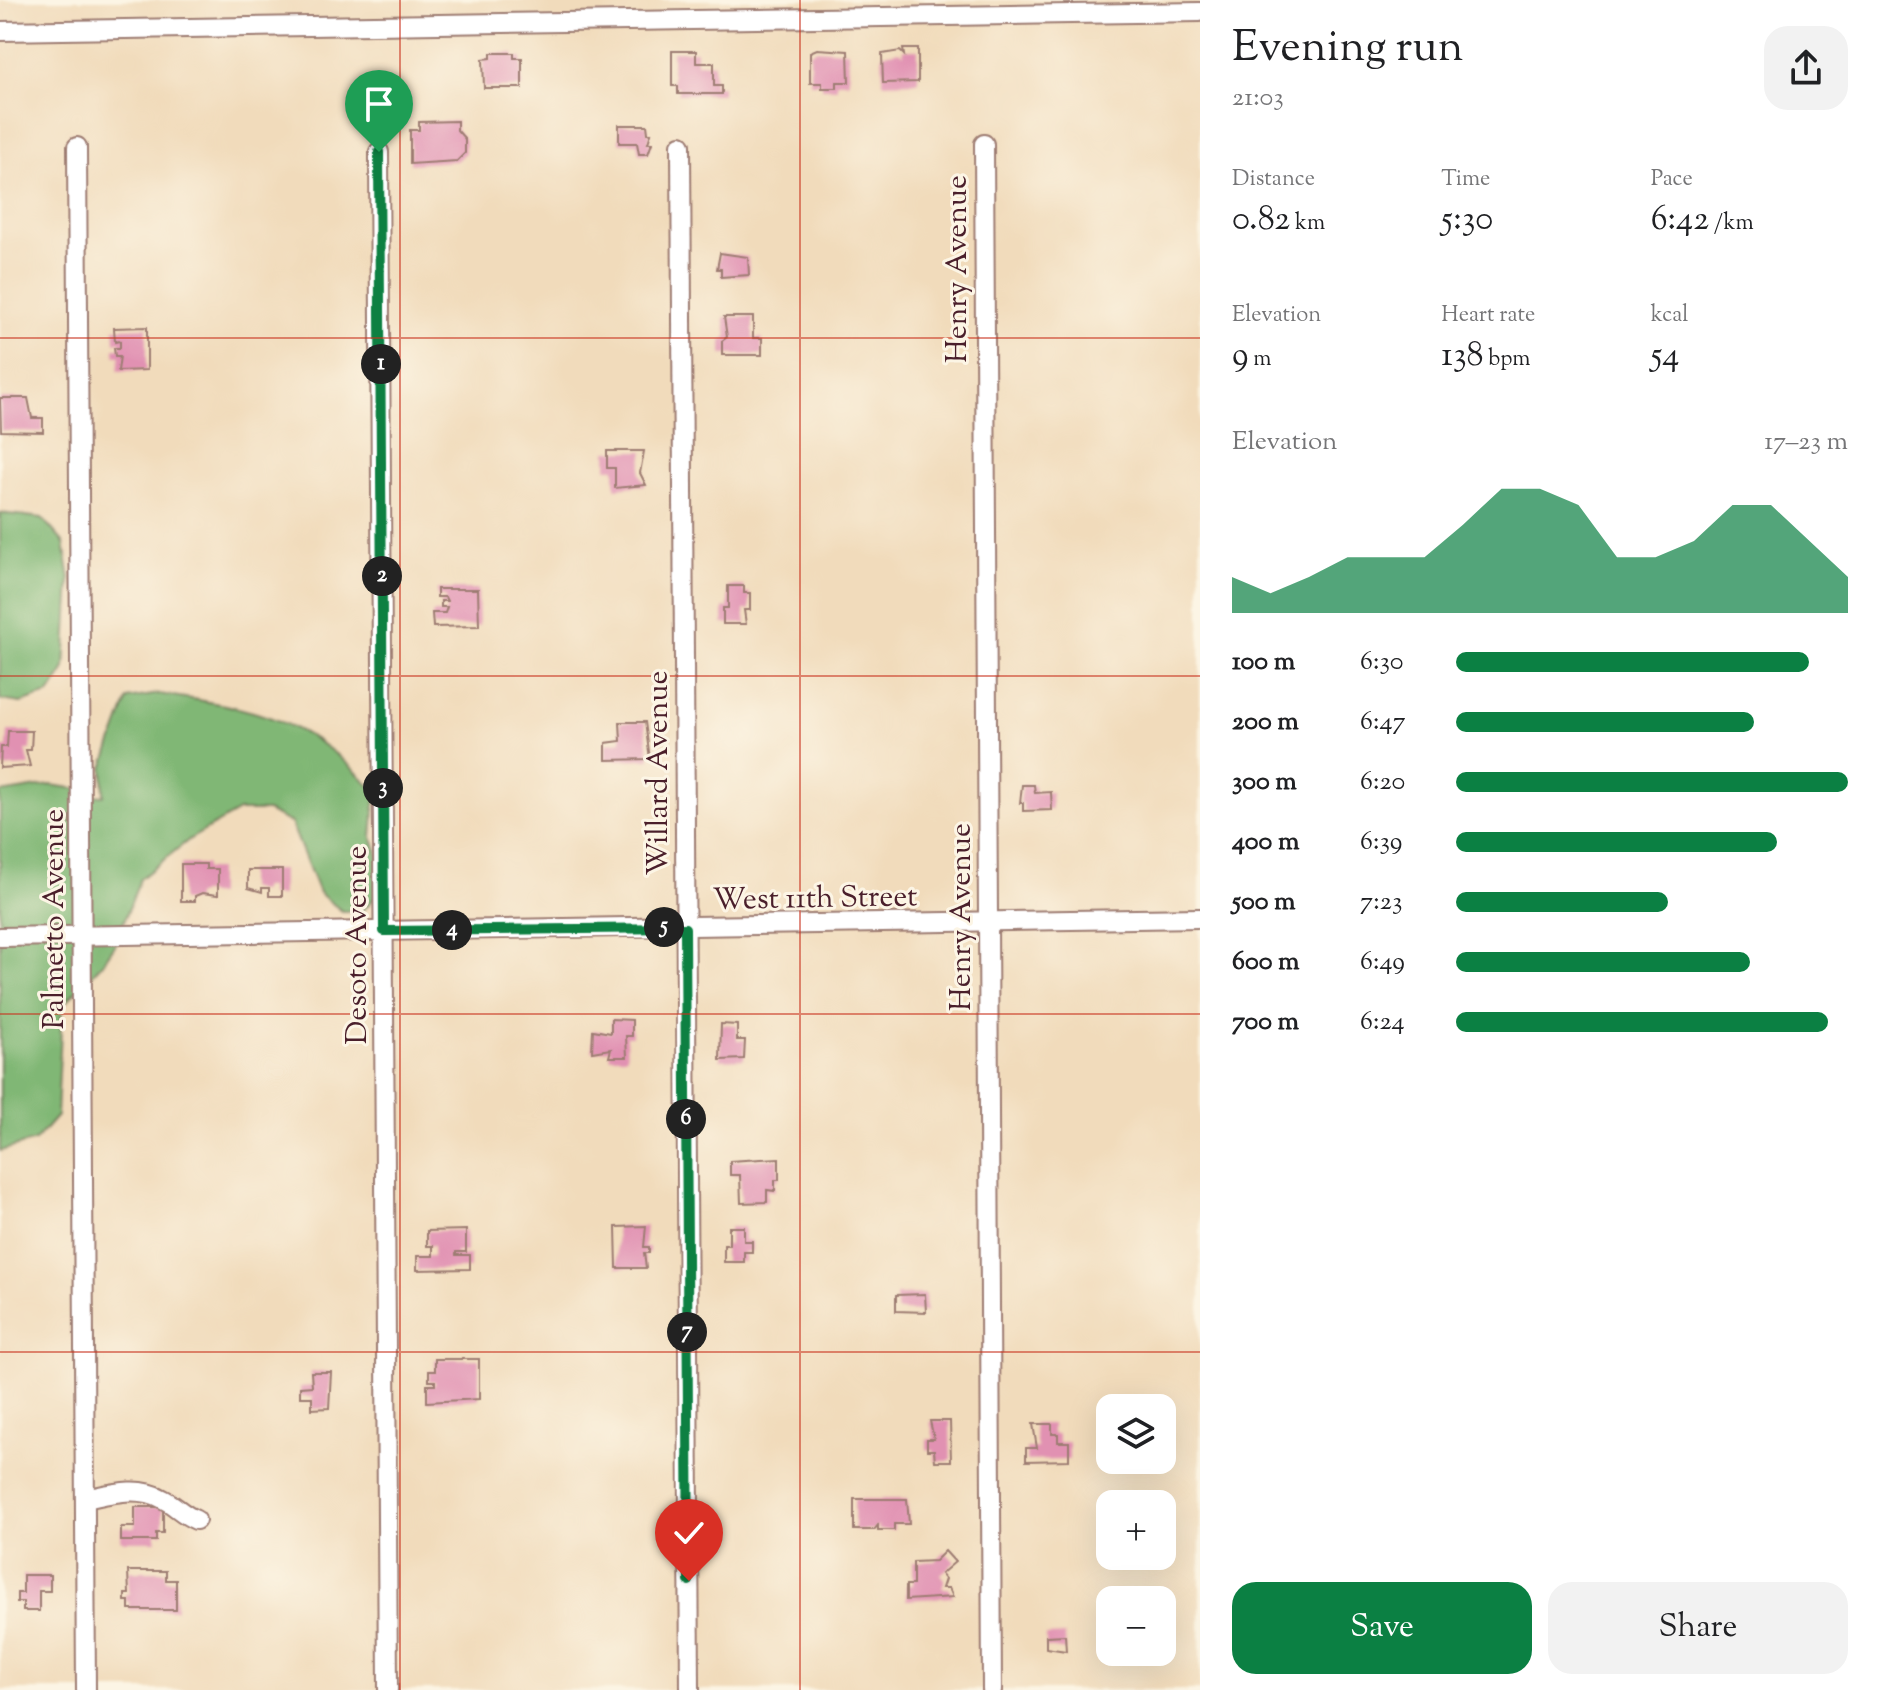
<!DOCTYPE html>
<meta charset="utf-8">
<style>
body{margin:0;font-family:"Sorts Mill Goudy",serif;background:#f2f2f2;color:#202124;height:100vh;display:flex;flex-direction:column;font-size:30px;white-space:nowrap}
*{box-sizing:border-box;margin:0}
p{font-size:26px;color:#757577}
.icon{flex:none;width:44px;height:44px;fill:none;stroke:currentColor;stroke-width:2;stroke-linecap:round;stroke-linejoin:round}
.map{position:relative;flex:1;overflow:hidden}
.side{display:flex;flex-direction:column;background:#fff;width:680px}
.side>*{flex:none}
.buttons{position:absolute;left:1096px;top:1394px;display:grid;gap:16px}
.buttons a{display:grid;place-items:center;width:80px;height:80px;border-radius:16px;background:#fff;box-shadow:0 8px 32px #0002;font-size:40px}
.pin{position:absolute;display:grid;place-items:center;width:68px;height:68px;color:#fff;margin:-82px -34px;border-radius:50% 50% 50% 0;rotate:-45deg;box-shadow:0 0 8px #0007}
.pin .icon{rotate:45deg}
.km{position:absolute;width:40px;height:40px;margin:-20px;border-radius:50%;background:#222;color:#fff;font-size:22px;line-height:40px;text-align:center}
.round{display:grid;place-items:center;flex:none;width:84px;height:84px;border-radius:24px;background:#f2f2f2}
.summary{display:flex;align-items:center;justify-content:space-between;height:136px;padding:0 32px}
h1{font-size:44px;font-weight:600;line-height:60px}
.stats{display:grid;grid-template-columns:repeat(3,1fr);gap:12px;height:136px;padding:8px 32px}
.stats div{display:grid;align-content:center}
.stats b{font-size:34px;font-weight:600}
.stats small{font-size:22px;font-weight:400}
.stats p{font-size:22px}
.chart{height:224px;padding:16px 32px}
.chart p{display:flex;justify-content:space-between}
.chart svg{width:100%;height:144px;margin-top:8px;fill:#0b8043;opacity:.7}
.cta{display:flex;gap:16px;margin-top:auto;padding:16px 32px}
.cta a{flex:1;height:92px;border-radius:24px;background:#0b8043;color:#fff;font-size:32px;font-weight:600;line-height:92px;text-align:center}
.cta a+a{background:#f2f2f2;color:#202124}
ul{padding:0 32px;list-style:none;font-size:26px}
li{display:grid;grid-template-columns:128px 96px 1fr;align-items:center;height:60px}
li i{height:20px;border-radius:10px;background:#0b8043}
main{display:flex;flex:1;min-height:0}
.map>svg:first-child{display:block}
.forest{fill:#80b774;stroke:#656b50;stroke-width:2}
.building{fill:#e191b2}
.lines{fill:none;stroke-linecap:round;stroke-linejoin:round}
.minor-casing{stroke:#9e7d73;stroke-width:22}
.minor{stroke:#fff;stroke-width:18}
.route-casing{stroke:#fff;stroke-width:16}
.route{stroke:#0b8043;stroke-width:10}
.grid{fill:none;stroke:#c8321e;stroke-width:2;stroke-opacity:0.55}
.labels{text-anchor:middle;stroke-width:6;stroke-linejoin:round;paint-order:stroke}
.street-label{font-size:30px;fill:#4a1f2b;stroke:#fcf5e5}
</style>
<main>
<div class="map">
<svg width="1200" height="1690" viewBox="0 0 1200 1690">
<rect width="100%" height="100%" fill="#fcf5e5"/>
<filter id="ink" filterUnits="userSpaceOnUse"><feTurbulence type="fractalNoise" baseFrequency=".0125" numOctaves="2"/><feDisplacementMap in="SourceGraphic" scale="16" xChannelSelector="R" yChannelSelector="G"/><feConvolveMatrix kernelMatrix="1 2 1 2 8 2 1 2 1" color-interpolation-filters="sRGB"/></filter>
<filter id="wash" filterUnits="userSpaceOnUse"><feTurbulence type="fractalNoise" baseFrequency=".006" numOctaves="4" result="noise"/><feDisplacementMap in="SourceGraphic" scale="32" xChannelSelector="R" yChannelSelector="G"/><feGaussianBlur stdDeviation="1.8" result="paint"/><feColorMatrix in="noise" values="0 0 0 0 0 0 0 0 0 0 0 0 0 0 0 0 0 1.4 0 .05"/><feComposite in="paint" operator="in"/></filter>
<g filter="url(#wash)">
<rect width="100%" height="100%" fill="#f1dbbb"/>
<g class="forest">
<polygon points="0,513 42,518 64,543 70,579 65,669 49,694 21,703 0,700"/>
<path d="M159,694C255,708 308,718 376,792L372,837L378,852L379,894L362,911H342L319,893L291,823L267,811H239L190,839L161,862L140,879L115,945L102,964L62,1006L57,1116L35,1141L0,1151V793L51,785L78,789L79,794L104,796L103,768L128,699Z"/>
</g>
<g id="blocks">
<g class="building">
<polygon points="817,49 848,51 849,82 837,82 837,88 822,88 822,83 810,83 810,52"/>
<polygon points="903,49 918,49 918,82 883,83 882,54 900,51 904,55"/>
<polygon points="672,51 696,51 696,63 714,63 714,86 722,86 722,94 678,94 678,86 672,86"/>
<polygon points="491,53 514,53 514,58 522,58 522,88 484,88 483,59 491,58"/>
<polygon points="457,121 457,130 465,139 465,153 457,161 410,164 410,130 419,130 419,122"/>
<polygon points="619,125 647,125 648,133 651,133 648,143 652,143 648,154 639,154 637,143 619,143"/>
<polygon points="720,253 748,257 749,275 721,277 721,269 717,269"/>
<polygon points="724,317 753,317 753,338 762,338 762,355 722,355 722,341 727,337"/>
<polygon points="147,327 147,370 118,371 120,356 115,356 114,348 120,348 120,341 115,342 114,328"/>
<polygon points="0,398 28,398 32,418 43,418 43,432 1,431"/>
<polygon points="607,451 644,451 640,473 646,485 615,488 615,468 607,468"/>
<polygon points="728,586 744,586 744,593 750,593 750,610 744,610 746,624 723,624 723,608 728,608"/>
<polygon points="437,589 478,589 479,626 433,627 432,613 445,613 447,607 441,607 441,601 447,601 445,597 437,597"/>
<polygon points="620,722 645,722 650,759 606,760 606,743 621,741"/>
<polygon points="8,731 32,731 31,750 26,750 30,766 0,768 1,747 7,747"/>
<polygon points="1022,785 1034,785 1035,793 1051,792 1052,810 1023,811 1023,803 1020,803"/>
<polygon points="181,864 206,864 206,869 218,869 218,895 202,893 195,896 195,901 181,901"/>
<polygon points="248,870 282,870 282,896 269,896 269,888 262,888 262,892 248,888"/>
<polygon points="611,1019 632,1020 632,1036 626,1036 627,1057 609,1057 611,1049 592,1052 593,1030 611,1033"/>
<polygon points="721,1024 737,1025 737,1040 745,1040 744,1059 720,1060"/>
<polygon points="779,1158 779,1180 775,1180 775,1191 767,1190 767,1202 741,1203 740,1175 730,1175 730,1161"/>
<polygon points="646,1226 644,1247 649,1247 649,1253 644,1253 646,1268 617,1268 616,1227"/>
<polygon points="729,1227 744,1227 744,1241 752,1241 752,1252 744,1252 744,1262 724,1262 724,1245 729,1245"/>
<polygon points="466,1230 466,1252 456,1252 456,1255 470,1255 470,1269 417,1270 417,1256 433,1256 433,1246 427,1246 427,1231"/>
<polygon points="925,1294 926,1312 896,1311 896,1295"/>
<polygon points="435,1359 479,1359 479,1399 427,1402 427,1385 435,1385 435,1381 429,1381 429,1371 435,1371"/>
<polygon points="311,1372 331,1372 329,1408 312,1409 312,1397 300,1397 300,1387 312,1386"/>
<polygon points="930,1421 950,1421 951,1461 935,1461 934,1450 927,1450 927,1439 934,1439"/>
<polygon points="1033,1424 1052,1424 1052,1434 1058,1434 1058,1442 1069,1442 1069,1460 1026,1461 1026,1448 1037,1448"/>
<polygon points="854,1499 907,1499 909,1524 894,1524 894,1530 878,1530 878,1525 874,1530 854,1530"/>
<polygon points="135,1507 163,1507 163,1533 156,1533 156,1541 121,1541 121,1527 135,1527"/>
<polygon points="945,1551 955,1562 941,1574 945,1579 942,1588 949,1588 953,1597 906,1600 906,1585 913,1585 913,1562 935,1561"/>
<polygon points="128,1571 166,1571 166,1580 176,1580 176,1610 129,1610 129,1601 125,1601 125,1594 129,1594"/>
<polygon points="23,1575 50,1575 50,1591 39,1591 39,1611 23,1611 23,1602 17,1602 17,1593 23,1593"/>
<polygon points="1065,1635 1066,1651 1046,1648 1046,1636"/>
</g>
</g>
</g>
<g filter="url(#ink)">
<use href="#blocks" fill-opacity="0" stroke="#9e7d73" stroke-width="2"/>
<g class="lines">
<g class="minor-casing">
<g id="minor">
<polyline points="0,31 1200,12"/>
<polyline points="984,144 992,1690"/>
<polyline points="681,145 690,1690"/>
<polyline points="77,147 86,1690"/>
<polyline points="379,152 388,1690"/>
<polyline points="0,937 1200,918"/>
<path d="M85,1499C110,1494 139,1485 163,1499C175,1505 183,1515 196,1520"/>
</g>
</g>
<use href="#minor" class="minor"/>
</g>
</g>
<g class="lines" filter="url(#ink)">
<g class="route-casing">
<polyline id="route" points="379,152 384,931 685,928 689,1581"/>
</g>
<use href="#route" class="route"/>
</g>
<path class="grid" d="M400,0V1690M800,0V1690M0,338H1200M0,676H1200M0,1014H1200M0,1352H1200"/>
<g class="labels">
<g class="street-label">
<text transform="translate(956 269) rotate(-90)" y="10">Henry Avenue</text>
<text transform="translate(657 773) rotate(-90)" y="10">Willard Avenue</text>
<text transform="translate(815 897) rotate(-1)" y="10">West 11th Street</text>
<text transform="translate(960 917) rotate(-90)" y="10">Henry Avenue</text>
<text transform="translate(53 919) rotate(-90)" y="10">Palmetto Avenue</text>
<text transform="translate(356 945) rotate(-90)" y="10">Desoto Avenue</text>
</g>
</g>
</svg>
<div class="buttons">
<a><svg class="icon" aria-label="layers" viewBox="0 0 24 24"><path d="M12 4l9 5-9 5-9-5zM3 14l9 5 9-5"/></svg></a>
<a>+</a>
<a>−</a>
</div>
<div class="pin" style="left:379px;top:152px;background:#1e9e55"><svg class="icon" aria-label="arrive" viewBox="0 0 24 24"><path d="M6 21V4h12l-3 4 3 4H6"/></svg></div>
<div class="pin" style="left:689px;top:1581px;background:#d93025"><svg class="icon" aria-label="check" viewBox="0 0 24 24"><path d="M5 12l5 5 9-10"/></svg></div>
<b class="km" style="left:381px;top:364px">1</b>
<b class="km" style="left:382px;top:576px">2</b>
<b class="km" style="left:383px;top:788px">3</b>
<b class="km" style="left:452px;top:930px">4</b>
<b class="km" style="left:664px;top:927px">5</b>
<b class="km" style="left:686px;top:1119px">6</b>
<b class="km" style="left:687px;top:1332px">7</b>
</div>
<section class="side">
<div class="summary"><div><h1>Evening run</h1><p>21:03</p></div><a class="round"><svg class="icon" aria-label="share" viewBox="0 0 24 24"><path d="M12 15V3M7 8l5-5 5 5M5 13v7h14v-7"/></svg></a></div>
<div class="stats">
<div><p>Distance</p><b>0.82<small> km</small></b></div>
<div><p>Time</p><b>5:30</b></div>
<div><p>Pace</p><b>6:42<small> /km</small></b></div>
</div>
<div class="stats">
<div><p>Elevation</p><b>9<small> m</small></b></div>
<div><p>Heart rate</p><b>138<small> bpm</small></b></div>
<div><p>kcal</p><b>54</b></div>
</div>
<div class="chart"><p><span>Elevation</span>17–23 m</p>
<svg viewBox="0 0 160 44" preserveAspectRatio="none"><path d="M0 44V33L10 38L20 33L30 27L40 27L50 27L60 17L70 6L80 6L90 11L100 27L110 27L120 22L130 11L140 11L150 22L160 33V44z"/></svg>
</div>
<ul>
<li><b>100 m</b>6:30<i style="width:90%"></i></li>
<li><b>200 m</b>6:47<i style="width:76%"></i></li>
<li><b>300 m</b>6:20<i style="width:100%"></i></li>
<li><b>400 m</b>6:39<i style="width:82%"></i></li>
<li><b>500 m</b>7:23<i style="width:54%"></i></li>
<li><b>600 m</b>6:49<i style="width:75%"></i></li>
<li><b>700 m</b>6:24<i style="width:95%"></i></li>
</ul>
<div class="cta"><a>Save</a><a>Share</a></div>
</section>
</main>
